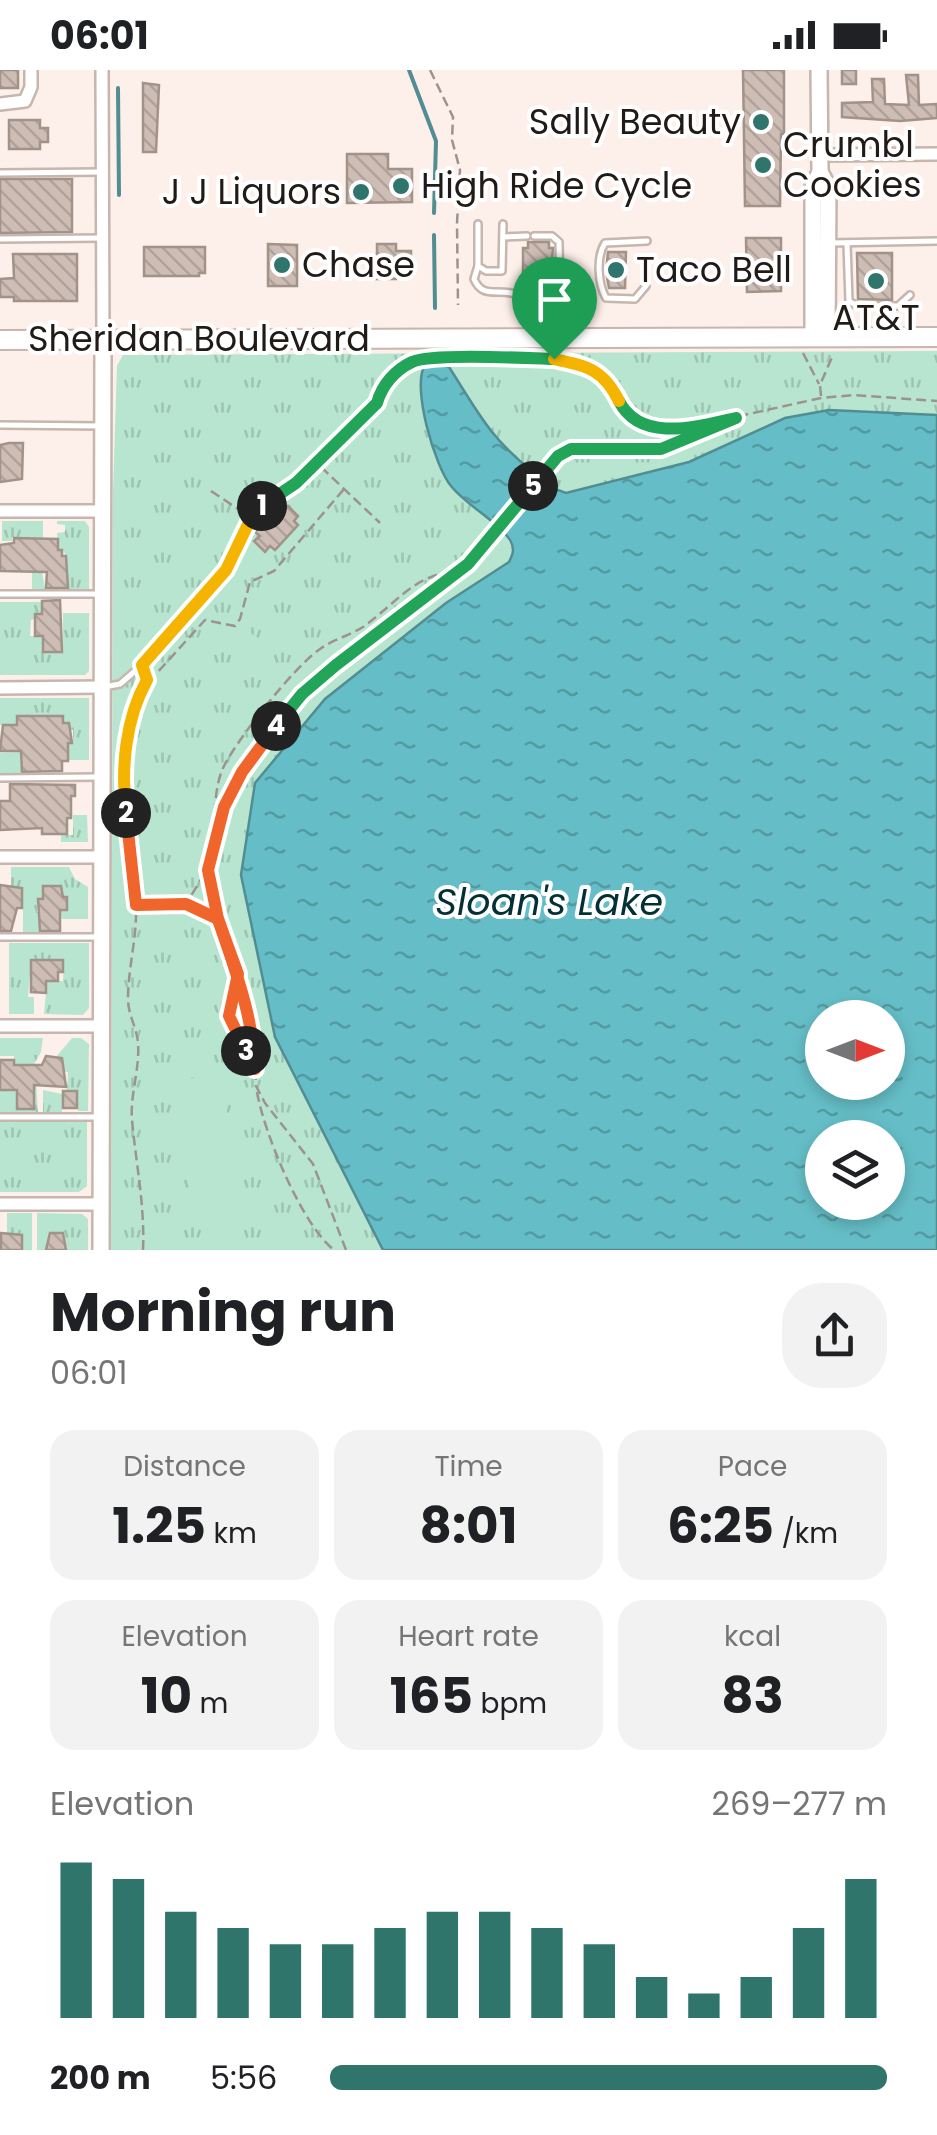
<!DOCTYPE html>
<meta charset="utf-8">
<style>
body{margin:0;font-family:Poppins,sans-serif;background:#f2f2f2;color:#202124;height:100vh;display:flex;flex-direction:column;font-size:38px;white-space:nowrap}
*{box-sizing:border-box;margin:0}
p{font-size:32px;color:#757577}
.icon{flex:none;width:55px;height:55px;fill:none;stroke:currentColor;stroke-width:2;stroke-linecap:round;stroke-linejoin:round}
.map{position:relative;height:1180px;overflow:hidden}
.sheet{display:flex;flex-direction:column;background:#fff;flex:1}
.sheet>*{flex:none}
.needle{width:65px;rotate:90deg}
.controls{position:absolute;left:805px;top:930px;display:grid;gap:20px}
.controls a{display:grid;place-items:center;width:100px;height:100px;border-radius:50%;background:#fff;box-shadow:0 5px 15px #0003;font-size:50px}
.pin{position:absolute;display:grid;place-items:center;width:85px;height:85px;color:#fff;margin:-102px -42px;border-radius:50% 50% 50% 0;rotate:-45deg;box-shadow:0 0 10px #0007}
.pin .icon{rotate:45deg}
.km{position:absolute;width:50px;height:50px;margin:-25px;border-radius:50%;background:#222;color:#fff;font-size:28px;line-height:50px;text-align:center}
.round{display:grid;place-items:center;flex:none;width:105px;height:105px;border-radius:40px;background:#f2f2f2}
.summary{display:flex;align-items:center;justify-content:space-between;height:170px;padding:0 50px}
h1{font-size:55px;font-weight:700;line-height:75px}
.figures{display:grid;grid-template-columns:repeat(3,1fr);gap:15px;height:170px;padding:10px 50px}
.figures div{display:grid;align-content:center;border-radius:25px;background:#f2f2f2;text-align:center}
.figures b{font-size:50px;font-weight:700}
.figures small{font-size:28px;font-weight:400}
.figures p{font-size:28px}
.chart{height:280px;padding:20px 50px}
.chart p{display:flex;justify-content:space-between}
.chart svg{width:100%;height:180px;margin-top:10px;stroke:#2f756c;stroke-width:6}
ul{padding:0 50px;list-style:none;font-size:32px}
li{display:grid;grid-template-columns:160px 120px 1fr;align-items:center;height:75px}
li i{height:25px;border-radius:12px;background:#2f756c}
.status{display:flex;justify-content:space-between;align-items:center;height:70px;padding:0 50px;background:#fff;direction:ltr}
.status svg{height:28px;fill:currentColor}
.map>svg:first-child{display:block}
.grass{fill:url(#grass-tufts)}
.pitch{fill:#b7e5cf}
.water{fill:url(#water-ripples);stroke:#518d92;stroke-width:2.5;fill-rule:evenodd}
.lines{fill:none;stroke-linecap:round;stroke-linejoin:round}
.stream{stroke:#518d92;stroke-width:4}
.building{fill:url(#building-back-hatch);stroke:#a1928a;stroke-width:2.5}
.lane-casing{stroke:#c6b6ae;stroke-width:10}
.street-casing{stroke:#c6b6ae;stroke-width:16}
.secondary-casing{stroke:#c6b6ae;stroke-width:20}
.primary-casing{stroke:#c6b6ae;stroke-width:22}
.path{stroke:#9d938e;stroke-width:2.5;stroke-dasharray:10 5;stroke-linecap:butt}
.lane{stroke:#fff;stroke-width:5}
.street{stroke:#fff;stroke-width:11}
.secondary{stroke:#fff;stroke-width:15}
.primary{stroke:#fff;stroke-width:18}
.split-1-casing{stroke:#fff;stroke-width:20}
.split-2-casing{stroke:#fff;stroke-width:20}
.split-3-casing{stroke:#fff;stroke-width:20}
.split-4-casing{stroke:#fff;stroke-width:20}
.split-5-casing{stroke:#fff;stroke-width:20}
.split-6-casing{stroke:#fff;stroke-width:20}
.split-7-casing{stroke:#fff;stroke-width:20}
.split-1{stroke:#22a559;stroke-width:12}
.split-2{stroke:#f5b400;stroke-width:12}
.split-3{stroke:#f0652b;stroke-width:12}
.split-4{stroke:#f0652b;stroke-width:12}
.split-5{stroke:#22a559;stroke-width:12}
.split-6{stroke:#22a559;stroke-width:12}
.split-7{stroke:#f5b400;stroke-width:12}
.poi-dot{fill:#2f756c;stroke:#fff;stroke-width:4}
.labels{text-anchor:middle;stroke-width:8;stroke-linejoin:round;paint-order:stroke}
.poi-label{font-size:35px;fill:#211b18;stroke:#fff;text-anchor:start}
.street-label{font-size:35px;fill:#211b18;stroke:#fff}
.water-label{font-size:38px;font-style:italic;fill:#023034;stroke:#fff}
</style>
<div class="status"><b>06:01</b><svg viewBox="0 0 49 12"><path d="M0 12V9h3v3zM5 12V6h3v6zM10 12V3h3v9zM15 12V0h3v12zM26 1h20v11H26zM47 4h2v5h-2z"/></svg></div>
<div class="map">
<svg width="937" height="1180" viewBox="0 0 937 1180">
<defs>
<pattern id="grass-tufts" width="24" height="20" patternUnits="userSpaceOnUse" patternTransform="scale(2.5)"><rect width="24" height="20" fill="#b7e5cf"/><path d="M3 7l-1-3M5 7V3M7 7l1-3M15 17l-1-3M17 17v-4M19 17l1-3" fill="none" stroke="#9dc4b1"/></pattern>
<pattern id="water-ripples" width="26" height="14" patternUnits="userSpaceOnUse" patternTransform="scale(2.5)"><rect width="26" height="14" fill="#65bec7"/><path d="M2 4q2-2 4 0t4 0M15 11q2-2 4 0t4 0" fill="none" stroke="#539aa1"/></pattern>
<pattern id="building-back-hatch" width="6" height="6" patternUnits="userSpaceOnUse" patternTransform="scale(2.5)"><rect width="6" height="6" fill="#cdbdb5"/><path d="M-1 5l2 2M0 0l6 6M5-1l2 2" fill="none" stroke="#b0a29b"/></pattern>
</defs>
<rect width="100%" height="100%" fill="#fdefe9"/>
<g class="grass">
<path d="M937,281V345L785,348L689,392L566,423L552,418L495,369L444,295L431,294C428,300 422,308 421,315C419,337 435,393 448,412C462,435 515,458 512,486L275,967L383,1180H111L113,421L117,296L123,285Z"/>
<polygon points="2,451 43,451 43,468 12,467 12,471 2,471"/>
<polygon points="57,451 85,451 89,457 89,520 32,520 32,502 42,502 45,518 68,518 66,486 63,480 58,480 57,463 65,462 65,455 57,454"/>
<polygon points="0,532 42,532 42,543 35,543 34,549 31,550 30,566 42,566 43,583 63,583 63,543 89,543 89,601 85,605 0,605"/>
<polygon points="0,628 89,628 89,690 68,690 68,673 73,673 73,660 69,659 69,652 64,652 64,646 17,646 16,655 0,655"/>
<polygon points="21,682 22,704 0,704 0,683"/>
<polygon points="73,745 87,745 88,772 61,772 61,765 73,765"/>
<polygon points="11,797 69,797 75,809 88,817 88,849 62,849 60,841 68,840 68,826 64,826 61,815 42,815 42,828 37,829 37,842 42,842 40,862 23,862 23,818 11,817"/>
<polygon points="9,873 89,873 89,938 83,945 44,944 47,911 63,911 64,890 31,889 28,927 34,927 34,944 9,944"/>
<polygon points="0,968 43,968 41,982 34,994 15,994 14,986 0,986"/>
<polygon points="72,968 81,968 89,974 88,1041 78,1041 78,1020 67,1020 68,1002 62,1002 62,987 56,987"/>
<polygon points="35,995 38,1043 0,1043 0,1021 16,1021 18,1039 34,1039"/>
<polygon points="43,1020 62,1024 62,1044 43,1044"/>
<polygon points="0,1052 87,1052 87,1116 79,1122 0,1122"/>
<polygon points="7,1143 32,1143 32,1180 23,1180 22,1165 7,1163"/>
<polygon points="37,1143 82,1144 88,1149 88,1180 67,1180 64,1162 50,1162 46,1180 37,1180"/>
</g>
<g class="pitch">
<polygon points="241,555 274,582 259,600 226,573"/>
<polygon points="219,1003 248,1141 198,1151 169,1013"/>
</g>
<path class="water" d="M438,294L449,297C478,342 489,367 533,402C544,411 552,419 566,423L689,392L785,348L829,340L937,345V1180H383L275,967L241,805L255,713L325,629L446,533L509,492C513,484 515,479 510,470C495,449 467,436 451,416C435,397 411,316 425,295ZM822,948H888V1012H822ZM822,1068H888V1132H822Z"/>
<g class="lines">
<g class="stream">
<polyline points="409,0 436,71 434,143"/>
<polyline points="118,18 119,125"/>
<polyline points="437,116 457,115"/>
<polyline points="434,165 435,238"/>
</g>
</g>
<g class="building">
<rect x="0" y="0" width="18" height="18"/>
<polygon points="743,0 784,0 784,64 781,64 780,136 745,136"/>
<rect x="842" y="0" width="14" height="14"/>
<polygon points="906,5 918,5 919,35 937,34 937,48 900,51 842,47 842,33 873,32 872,9 884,9 885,34 909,35"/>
<polygon points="143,13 159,15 156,82 143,82"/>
<polygon points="9,50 40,50 40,58 48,58 48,72 40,72 40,79 9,79"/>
<polygon points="347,84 388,84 388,99 412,99 412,132 347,133"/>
<polygon points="0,109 72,109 72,162 0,163"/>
<polygon points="746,168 781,168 781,221 747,222"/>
<polygon points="528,172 549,172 549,178 553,178 550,211 537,222 523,219 523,178 528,178"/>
<polygon points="268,174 297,175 297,216 268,216"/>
<polygon points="377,174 396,174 396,181 411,181 411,199 396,199 396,209 373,209 373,185 377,185"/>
<polygon points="144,177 205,177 205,203 199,203 199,206 144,206"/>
<polygon points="608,182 626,182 625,218 609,218 606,202"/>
<polygon points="857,183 892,183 892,230 858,229"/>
<polygon points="13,184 77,184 77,231 14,231 14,227 0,227 0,209 14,208"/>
<polygon points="9,373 23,373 22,409 0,412 0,375"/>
<polygon points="288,436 298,446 294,451 298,455 275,480 270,476 265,482 254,471 260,466 255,462 278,437 283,442"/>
<polygon points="14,468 58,469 58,480 62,480 62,486 66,486 68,518 46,518 47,502 0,501 0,475 14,473"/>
<polygon points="60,530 62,582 43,582 43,566 35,566 35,544 42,544 42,531"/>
<polygon points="17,646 63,646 63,653 69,653 72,673 68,673 68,691 62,691 62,701 22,702 21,681 0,681 3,655 17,655"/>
<polygon points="10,714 75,715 75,726 71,726 71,748 67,748 67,764 42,764 42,758 0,760 0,731 10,731"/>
<polygon points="0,815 22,818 22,838 17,838 11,861 0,861"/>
<polygon points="43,816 61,816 63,827 67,827 67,840 60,840 60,861 40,861 38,829 43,829"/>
<polygon points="31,890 63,890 63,902 58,902 58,911 46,911 46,923 31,922"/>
<polygon points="46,986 62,988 66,1017 34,1015 34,1039 17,1039 17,1020 0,1020 0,990 14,990 14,995 42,995"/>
<rect x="63" y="1021" width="14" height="17"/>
<polygon points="1,1163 22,1165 22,1180 1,1180"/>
<polygon points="50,1163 63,1163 66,1180 46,1180"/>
</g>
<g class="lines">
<g class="lane-casing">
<g id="lane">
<polyline points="0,103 100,102"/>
<path d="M478,154V196L474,209C482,227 493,220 511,223C519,224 528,228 536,229C564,220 559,197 559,172L552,166H534"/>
<polyline points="503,167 527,166"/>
<polyline points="0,169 102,168"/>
<polyline points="830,173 937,171"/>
<polyline points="847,174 849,231 857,236 898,236 910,225"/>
<polyline points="478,196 486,201 502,201 503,154"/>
<path d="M646,216L635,229L606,228C598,214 596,187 605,173L647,171"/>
<polyline points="0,355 102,356"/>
<polyline points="0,524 97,524"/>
<polyline points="104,617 120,614 142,595 226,500 257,440 296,413 377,333"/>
<polyline points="0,708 97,707"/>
<polyline points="0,867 97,867"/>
<polyline points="0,1047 99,1047"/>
</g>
</g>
<g class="street-casing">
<g id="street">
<polyline points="102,0 103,270"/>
<polyline points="0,34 25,31 31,17 31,0"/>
<polyline points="820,85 937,84"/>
<polyline points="0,441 103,441"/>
<polyline points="0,618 103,617"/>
<polyline points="0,787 102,787"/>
<polyline points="0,956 102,956"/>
<polyline points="0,1134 102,1134"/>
</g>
</g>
<g class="secondary-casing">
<g id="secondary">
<polyline points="820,102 828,117 827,267"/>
<polyline points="813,267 813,117 820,102 819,0"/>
<polyline points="101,1180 103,270"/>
</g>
</g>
<g class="primary-casing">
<polyline id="primary" points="0,270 937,267"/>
</g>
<g class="path">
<polyline points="430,0 453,47 452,70 460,100 457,153 458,235"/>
<polyline points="803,283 819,314"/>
<polyline points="380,323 402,298 422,289 554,289 583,296 601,305 626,342 647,355 679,358 724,350"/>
<polyline points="821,326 820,315 833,285"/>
<polyline points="321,397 380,453"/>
<polyline points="211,421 247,445"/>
<polyline points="147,610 156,604 205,550 235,556 240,549 250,512 274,501 344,419"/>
<path d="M214,758C215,739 215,716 223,698C237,669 294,597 320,579C335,568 353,565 367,554C398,531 416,504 457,501"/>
<polyline points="187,834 216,848"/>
<polyline points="137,835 186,834 206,801"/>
<polyline points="238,908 229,946 255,998"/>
<path d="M257,1022C264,1063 302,1155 334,1180"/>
<path d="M143,1180C145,1136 136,1094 132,1050C130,1024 140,999 138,973C137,958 128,945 128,929C128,898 137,868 136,837C131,762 107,680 147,610L145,606"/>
<polyline points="346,1180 313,1094 265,1033 256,1016 254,964 237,899 218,849 208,800 214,765 224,737 242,702 302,624 468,494 552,393 571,379 642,381 671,377 735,347 821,328 854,325 937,331"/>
</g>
<use href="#lane" class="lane"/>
<use href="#street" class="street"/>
<use href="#secondary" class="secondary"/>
<use href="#primary" class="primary"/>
</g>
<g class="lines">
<g class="split-1-casing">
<path id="split-1" d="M262,436L296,413L377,333C382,315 395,300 412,292C433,283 525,288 554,289"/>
</g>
<g class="split-2-casing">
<path id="split-2" d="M126,743C121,699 125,649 147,610L142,595L226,500L251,448L262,436"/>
</g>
<g class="split-3-casing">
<path id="split-3" d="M126,743L136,835L186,834L218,849C235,900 253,945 255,999L246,981"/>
</g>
<g class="split-4-casing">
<polyline id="split-4" points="246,981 229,946 238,904 218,849 208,800 224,737 242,702 276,656"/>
</g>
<g class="split-5-casing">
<polyline id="split-5" points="276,656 302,624 336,595 468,494 533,416"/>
</g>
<g class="split-6-casing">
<path id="split-6" d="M533,416L558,386L571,379H661L736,348C699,356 641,374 619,331"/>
</g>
<g class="split-7-casing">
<path id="split-7" d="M554,289C587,296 603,299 619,331"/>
</g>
<use href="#split-1" class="split-1"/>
<use href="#split-2" class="split-2"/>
<use href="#split-3" class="split-3"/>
<use href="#split-4" class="split-4"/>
<use href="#split-5" class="split-5"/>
<use href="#split-6" class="split-6"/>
<use href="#split-7" class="split-7"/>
</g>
<g class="poi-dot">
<circle cx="761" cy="52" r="10"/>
<circle cx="763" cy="95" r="10"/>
<circle cx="401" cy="116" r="10"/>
<circle cx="361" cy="122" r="10"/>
<circle cx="282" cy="195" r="10"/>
<circle cx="616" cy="200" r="10"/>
<circle cx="876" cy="211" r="10"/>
</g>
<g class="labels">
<g class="poi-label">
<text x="741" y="64" text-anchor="end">Sally Beauty</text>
<text x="783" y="87">Crumbl<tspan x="783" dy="40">Cookies</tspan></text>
<text x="421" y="128">High Ride Cycle</text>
<text x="341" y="134" text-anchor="end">J J Liquors</text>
<text x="302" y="207">Chase</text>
<text x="636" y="212">Taco Bell</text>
<text x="876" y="260" text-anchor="middle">AT&amp;T</text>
</g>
<g class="street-label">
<text x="199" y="281">Sheridan Boulevard</text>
</g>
<g class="water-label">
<text x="549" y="845">Sloan's Lake</text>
</g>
</g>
</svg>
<div class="controls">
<a><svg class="needle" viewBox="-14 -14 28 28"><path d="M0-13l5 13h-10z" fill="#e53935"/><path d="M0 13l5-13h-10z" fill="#757577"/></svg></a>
<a><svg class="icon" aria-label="layers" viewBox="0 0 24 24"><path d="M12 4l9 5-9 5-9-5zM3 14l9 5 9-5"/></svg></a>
</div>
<div class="pin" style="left:554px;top:289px;background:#1e9e55"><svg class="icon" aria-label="arrive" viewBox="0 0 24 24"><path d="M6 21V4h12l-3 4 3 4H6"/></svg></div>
<b class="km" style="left:262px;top:436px">1</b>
<b class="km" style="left:126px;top:743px">2</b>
<b class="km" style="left:246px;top:981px">3</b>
<b class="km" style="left:276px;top:656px">4</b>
<b class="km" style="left:533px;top:416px">5</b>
</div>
<section class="sheet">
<div class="summary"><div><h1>Morning run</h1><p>06:01</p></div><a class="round"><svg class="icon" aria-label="share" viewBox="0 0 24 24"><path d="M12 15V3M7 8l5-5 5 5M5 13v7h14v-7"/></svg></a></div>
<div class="figures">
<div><p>Distance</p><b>1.25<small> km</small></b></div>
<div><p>Time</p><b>8:01</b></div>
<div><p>Pace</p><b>6:25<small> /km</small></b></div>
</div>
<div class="figures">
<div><p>Elevation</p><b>10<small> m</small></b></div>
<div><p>Heart rate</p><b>165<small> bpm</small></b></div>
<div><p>kcal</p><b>83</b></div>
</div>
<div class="chart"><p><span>Elevation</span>269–277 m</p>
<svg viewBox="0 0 160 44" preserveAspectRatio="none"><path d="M5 44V6M15 44V10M25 44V18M35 44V22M45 44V26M55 44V26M65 44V22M75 44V18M85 44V18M95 44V22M105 44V26M115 44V34M125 44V38M135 44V34M145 44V22M155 44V10"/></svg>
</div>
<ul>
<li><b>200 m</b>5:56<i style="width:100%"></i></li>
</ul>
</section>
